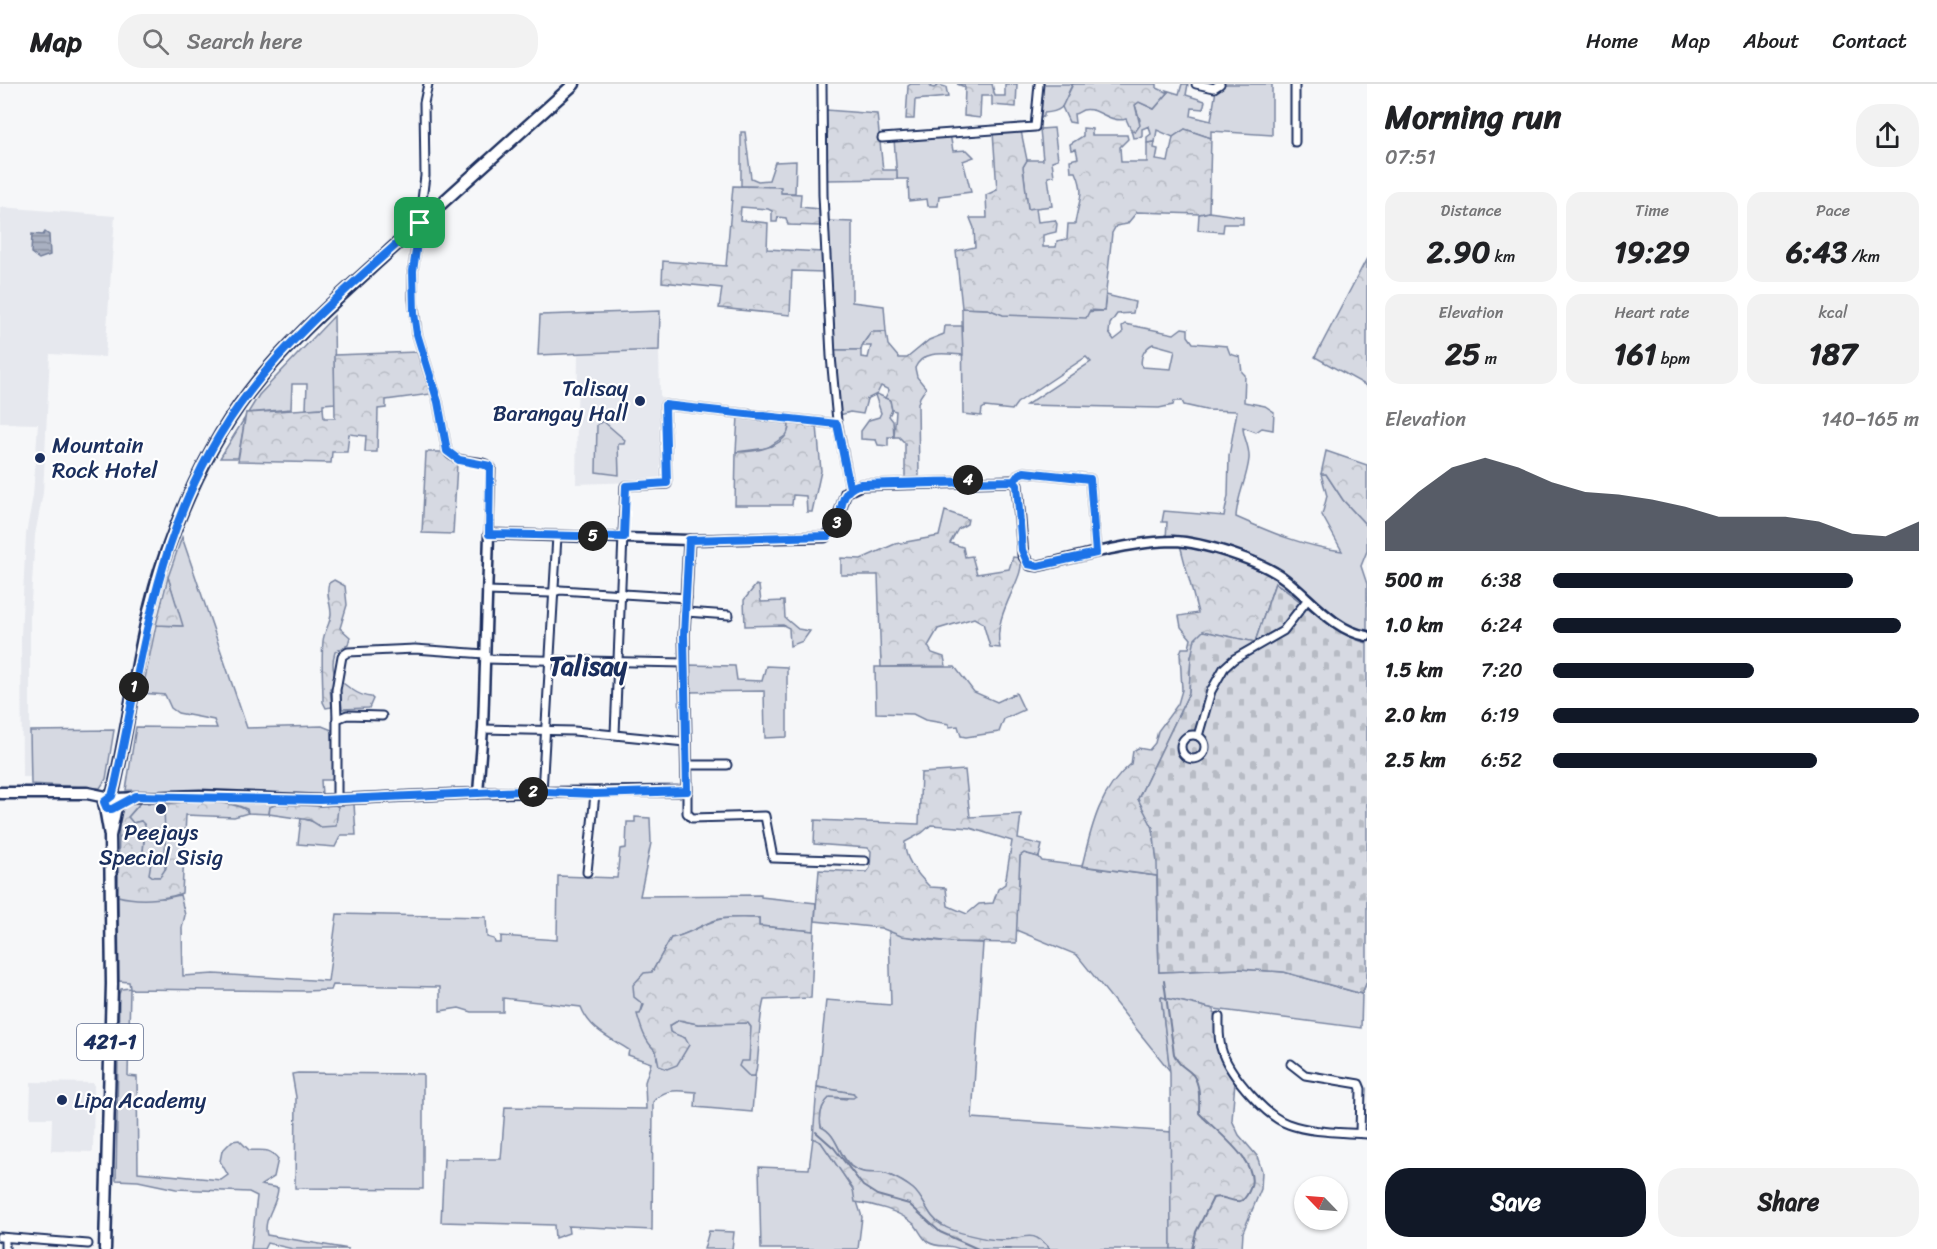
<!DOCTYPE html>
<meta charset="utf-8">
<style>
body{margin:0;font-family:Sriracha,sans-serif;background:#f2f2f2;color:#202124;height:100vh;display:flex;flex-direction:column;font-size:22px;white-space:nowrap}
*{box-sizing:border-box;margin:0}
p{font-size:20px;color:#757577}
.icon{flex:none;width:33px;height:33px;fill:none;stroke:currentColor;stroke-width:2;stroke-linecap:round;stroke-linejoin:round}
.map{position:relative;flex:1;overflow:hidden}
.drawer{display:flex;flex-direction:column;background:#fff;width:570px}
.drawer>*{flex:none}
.needle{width:39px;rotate:295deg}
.controls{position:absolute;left:1294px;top:1092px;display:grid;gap:12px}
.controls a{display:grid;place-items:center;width:54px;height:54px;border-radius:50%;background:#fff;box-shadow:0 2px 4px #0004;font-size:30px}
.pin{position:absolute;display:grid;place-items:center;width:51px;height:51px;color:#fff;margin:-26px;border-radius:12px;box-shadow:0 3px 9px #0006}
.km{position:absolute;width:30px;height:30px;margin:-15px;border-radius:50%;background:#222;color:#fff;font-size:16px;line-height:30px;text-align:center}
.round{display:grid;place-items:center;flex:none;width:63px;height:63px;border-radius:24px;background:#f2f2f2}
.summary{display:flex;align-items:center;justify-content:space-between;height:102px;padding:0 18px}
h1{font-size:33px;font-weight:700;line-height:45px}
.stats{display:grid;grid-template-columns:repeat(3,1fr);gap:9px;height:102px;padding:6px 18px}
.stats div{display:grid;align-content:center;border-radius:15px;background:#f2f2f2;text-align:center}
.stats b{font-size:30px;font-weight:700}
.stats small{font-size:16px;font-weight:400}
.stats p{font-size:16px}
.chart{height:168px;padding:12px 18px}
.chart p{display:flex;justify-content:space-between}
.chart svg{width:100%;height:108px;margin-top:6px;fill:#111827;opacity:.7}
.cta{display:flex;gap:12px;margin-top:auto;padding:12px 18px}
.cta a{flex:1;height:69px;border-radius:24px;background:#111827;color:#fff;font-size:24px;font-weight:700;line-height:69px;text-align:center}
.cta a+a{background:#f2f2f2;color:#202124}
ul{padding:0 18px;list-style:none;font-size:20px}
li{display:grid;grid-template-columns:96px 72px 1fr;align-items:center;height:45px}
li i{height:15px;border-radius:8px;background:#111827}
header{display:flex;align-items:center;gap:36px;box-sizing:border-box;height:84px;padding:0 30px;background:#fff;border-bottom:2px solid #e0e0e0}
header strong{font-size:28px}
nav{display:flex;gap:33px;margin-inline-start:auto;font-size:21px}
.search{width:420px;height:54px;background:#f2f2f2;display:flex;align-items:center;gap:15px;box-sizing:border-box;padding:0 21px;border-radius:24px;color:#757577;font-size:22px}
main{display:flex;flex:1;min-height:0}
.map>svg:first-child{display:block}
.built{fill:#e6e8ee}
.green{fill:#d6d9e2;stroke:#7884a0;stroke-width:1.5;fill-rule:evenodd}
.forest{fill:url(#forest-crowns);stroke:#7884a0;stroke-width:1.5;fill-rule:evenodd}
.cemetery{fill:url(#cemetery-stones);stroke:#7884a0;stroke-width:1.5}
.water{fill:url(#water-rules);stroke:#707c99;stroke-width:1.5}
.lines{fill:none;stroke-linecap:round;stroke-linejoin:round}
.stream{stroke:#707c99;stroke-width:2}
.minor-casing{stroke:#1b2f5e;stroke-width:11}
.tertiary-casing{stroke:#1b2f5e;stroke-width:13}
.primary-casing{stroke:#1b2f5e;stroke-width:15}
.minor{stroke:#fff;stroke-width:7}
.tertiary{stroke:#fff;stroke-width:8}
.primary{stroke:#fff;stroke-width:10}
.route-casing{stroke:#fff;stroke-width:12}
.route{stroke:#1a73e8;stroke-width:8}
.poi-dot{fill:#1b2f5e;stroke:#fff;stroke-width:2}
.labels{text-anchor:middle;stroke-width:4.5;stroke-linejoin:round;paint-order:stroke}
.shield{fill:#fff;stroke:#5f6d8e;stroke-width:1.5}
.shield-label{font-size:21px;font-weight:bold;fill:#1b2f5e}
.poi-label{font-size:22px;fill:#1b2f5e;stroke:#fff;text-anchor:start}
.quarter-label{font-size:26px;font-weight:bold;fill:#1b2f5e;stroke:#fff}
</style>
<header>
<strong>Map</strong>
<div class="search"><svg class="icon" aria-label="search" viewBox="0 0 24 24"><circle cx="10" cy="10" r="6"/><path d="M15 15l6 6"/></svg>Search here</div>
<nav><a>Home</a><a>Map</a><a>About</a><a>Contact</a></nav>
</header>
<main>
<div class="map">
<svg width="1367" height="1165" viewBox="0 0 1367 1165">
<defs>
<pattern id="forest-crowns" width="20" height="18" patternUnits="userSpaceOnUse" patternTransform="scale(1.5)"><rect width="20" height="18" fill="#d6d9e2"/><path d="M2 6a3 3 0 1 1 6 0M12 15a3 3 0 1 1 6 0" fill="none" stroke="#b7bbc4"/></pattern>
<pattern id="cemetery-stones" width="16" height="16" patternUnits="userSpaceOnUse" patternTransform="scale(1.5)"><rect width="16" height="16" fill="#d6d9e2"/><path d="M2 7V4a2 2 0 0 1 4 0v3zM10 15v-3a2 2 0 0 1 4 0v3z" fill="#b7bbc4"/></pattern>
<pattern id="water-rules" width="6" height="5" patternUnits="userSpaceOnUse" patternTransform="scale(1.5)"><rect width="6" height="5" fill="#a9b0c1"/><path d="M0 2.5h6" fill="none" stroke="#8990a0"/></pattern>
</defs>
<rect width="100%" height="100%" fill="#f6f7f9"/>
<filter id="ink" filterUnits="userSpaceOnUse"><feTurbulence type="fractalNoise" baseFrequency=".0167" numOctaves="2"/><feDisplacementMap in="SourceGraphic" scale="12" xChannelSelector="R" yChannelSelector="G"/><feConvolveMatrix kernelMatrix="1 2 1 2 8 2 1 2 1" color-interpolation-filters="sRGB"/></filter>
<g filter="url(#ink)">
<g class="built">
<polygon points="0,123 115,132 105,273 50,270 43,409 35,451 30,533 30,693 22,693 21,552 26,450 33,412 38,340 0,339"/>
<polygon points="659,266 660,311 666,318 665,397 576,400 578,270"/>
<polygon points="31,998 94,999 93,1068 51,1067 52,1034 30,1034"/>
</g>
<g class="green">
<path d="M1042,0H1073C1062,16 1070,27 1044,29V32L1038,36Z"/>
<polygon points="1182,0 1188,0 1186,11 1205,17 1203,25 1192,24 1191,32 1211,37 1216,6 1223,0 1272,0 1272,51 1211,47 1211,54 1185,45 1173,53 1157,46 1155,58 1147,59 1147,53 1151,50 1149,42 1142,45 1142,53 1133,54 1131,46 1135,48 1140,36 1135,21 1139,18 1154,25 1168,9 1166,6 1179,10"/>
<polygon points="1054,44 1058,75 1052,77 1054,92 1048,93 1052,122 1028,125 1023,83 1027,76 1043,76 1040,45"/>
<polygon points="741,48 745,48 751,94 758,97 769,96 775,78 796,77 795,109 780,109 780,103 741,102"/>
<polygon points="950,50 953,67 967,66 974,73 963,77 971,108 939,112 938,122 928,122 927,115 909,117 908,95 897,95 894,55"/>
<polygon points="1209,128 1243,133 1243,140 1224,140 1223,148 1198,146 1199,130"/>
<path d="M827,137L852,138V218L884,222L886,248C872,247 865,252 861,266H834Z"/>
<path d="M1106,211L1135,218L1133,229L1117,230L1110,240L1109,249L1114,256L1123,249L1122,242L1125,240L1174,250L1182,244L1188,245V252L1193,259L1227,262L1230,270L1240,273L1242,288L1245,291L1244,318L1265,322L1274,328L1273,346L1262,344L1256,348L1243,343C1243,354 1250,362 1249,375C1247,395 1237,412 1236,433C1272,449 1303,462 1342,467L1322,431L1327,412L1321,390H1326L1343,416L1367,442V467L1361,482L1367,500V550C1329,534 1314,509 1282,487C1250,466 1203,463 1166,455L1167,438H1162L1164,427L1224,432L1228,412L1229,372L1237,327L1206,326L1184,321L1182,317H1174L1173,321L1159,324L1026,321L1091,278L1086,273L1017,319L1012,326L985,323L982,325L981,332L963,330L962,224L988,225L1004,231L1104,227ZM1153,260L1175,266L1171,285L1142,283C1139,273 1145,264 1153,260Z"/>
<polygon points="660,227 659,266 538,271 540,231"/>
<polygon points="334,232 335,319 323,320 323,324 306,325 307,300 292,300 291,325 246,329 238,374 220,374 259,311"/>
<polygon points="877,310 890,316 892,326 889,332 893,337 894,353 888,353 888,362 878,361 876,356 861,355 861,347 869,336 879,333 881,329 875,311"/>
<polygon points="738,332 789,339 788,350 767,364 736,368"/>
<polygon points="603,337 625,356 624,360 618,360 619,391 596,388 597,341"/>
<polygon points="182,453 247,644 322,642 332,646 334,696 321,696 322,711 126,706 136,643 217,644 214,636 178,629 171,624 165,611 142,609 156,541 182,542 168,493"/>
<polygon points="687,581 735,582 737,596 762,597 766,582 787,583 787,653 765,654 764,607 688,608"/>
<polygon points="875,583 955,583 974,608 997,618 1016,609 1024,626 1004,635 999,648 966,653 961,652 958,642 949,643 949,640 925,636 913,630 876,629"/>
<polygon points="114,646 106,695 100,704 31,700 30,647"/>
<polygon points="138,716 280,719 270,723 269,730 248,729 247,725 231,719 178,719 166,751 165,789 161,793 153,793 149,790 147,771 143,767 145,748 141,737 133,739 128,733 138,722"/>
<polygon points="334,720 354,720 356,751 341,751 335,763 298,760 301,734 317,739 338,723"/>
<path d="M635,733L650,734L651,759L640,812L761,811V813L816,819L814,847L759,842V834C747,834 732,833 720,835C702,839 689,851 671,854L652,888L640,931L656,967L657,975L685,954L670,949L669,942L679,936L698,940L748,939L751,943L749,992H755L752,1028L695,1023L696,1008C679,1007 665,1003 653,1018L652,1146L568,1142L569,1149L555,1154L554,1141L441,1138L444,1075H501L505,1023L646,1025L645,998L651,979L628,971L629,966C609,953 590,946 581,923L503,914V928H472L459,924L440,927V903L333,901L331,906L304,907L130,905L128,992L137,993L138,1088L221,1096L228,1091L220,1077L222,1067L232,1057L239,1056L249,1066C262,1067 269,1063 278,1075L274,1093L261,1101L278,1104C278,1120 262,1135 267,1151L349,1165H293L267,1159L264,1165H251L257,1112L249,1108L176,1105L138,1097L116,1096L119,910L121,905L130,904L129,898L119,897L118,812L166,814L180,811L185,831L182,844L183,892L214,890L328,897L337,830L486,833L487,853L494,855L495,859H501V852L557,856L558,792L617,794L620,765L626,764L627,738H635Z"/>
<path d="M1024,769L1039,773L1042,777L1157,792L1159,888C1199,883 1245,881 1285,888C1311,893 1337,902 1362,910L1361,944L1214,925L1161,913L1170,987L1077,871L1016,846L1020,772Z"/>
<path d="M889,847C918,858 953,858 983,859L972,1034L1172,1048L1171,1165H1050C1030,1143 1024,1157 1000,1156C984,1156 955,1150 942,1141C927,1133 925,1115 913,1105C908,1101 896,1094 889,1091C875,1086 864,1093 851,1082C838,1070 837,1050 821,1043C819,1032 821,1021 830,1013L846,1015L853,1009L817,1003L826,916L891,921Z"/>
<polygon points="298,989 423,990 423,1105 295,1104 296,1013 292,990"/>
<polygon points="813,1054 821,1058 853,1105 862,1133 858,1165 761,1165 759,1083 809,1085"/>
<polygon points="709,1147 734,1148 732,1165 704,1165"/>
</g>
<g class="forest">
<polygon points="911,0 932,0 930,3 934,4 939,1 946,3 948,13 915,16 914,35 906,35 908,2"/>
<polygon points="957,0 992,0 995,12 1005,12 1005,0 1017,0 1016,23 992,21 992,12 981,12 980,34 964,32 965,3"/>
<path d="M1073,0H1157V4L1168,9L1154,25L1139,18L1135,21L1140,41L1135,48L1131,46L1126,35C1110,40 1097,22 1083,26C1080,27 1077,30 1074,30L1075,39L1069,38L1062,23Z"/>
<polygon points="826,26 877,30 883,86 897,86 897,95 826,96"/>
<path d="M1083,44L1092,45V51H1127L1128,55L1120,63L1121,78H1147V59L1155,58L1154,64L1158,65L1156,76L1168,78L1173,53L1185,45L1211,54L1209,128L1199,130L1137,128L1127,140L1116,142L1112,149L1104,227L1090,226L1086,234L1003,231L988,225L962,224L956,167L975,163L974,144L970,134H987L986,111L997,106L993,48L1021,47L1027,76L1023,83L1028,125L1036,124L1038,138L1055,136L1057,140L1056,148L1043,151V163H1056L1057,157L1067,155L1068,140H1075C1078,117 1086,111 1076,88H1071L1070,76L1078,74L1076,65L1071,66L1070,60L1083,52Z"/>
<polygon points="733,102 781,103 781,109 801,110 800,123 819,125 820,142 788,141 786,134 778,133 777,138 772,138 772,127 768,125 741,123 740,136 768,139 767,165 822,168 824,188 792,187 790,231 719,224 722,204 662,198 663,177 726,182"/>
<polygon points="1367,174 1367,302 1315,273"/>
<path d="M945,242H962L963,271C946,270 924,265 915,284L917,293L926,304L920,313L918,320L919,393L905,394V359L899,353H894L896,327L892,326L890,316L885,314L889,306L881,302L877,310L867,315L863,330L850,328L840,331L834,266H861V273L868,274L871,262H862L871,248H886L888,261L899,274H907L929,256L944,250Z"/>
<polygon points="417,268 431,310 386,316 386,324 378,325 377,368 365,368 366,352 349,350 347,368 332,368 331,379 238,377 246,329 323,324 324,334 335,334 334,271"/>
<path d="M789,339L817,342L821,387L812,428H807L806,412L793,411L792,421H735L736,368C754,368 791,363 789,339Z"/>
<polygon points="1326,367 1367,381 1367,442 1343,416 1326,390 1321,390"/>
<polygon points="426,368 445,368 457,379 453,450 422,449"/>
<path d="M945,427L968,435L967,440L958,445L950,459L963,463L965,473L972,472L977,490L1009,485L1013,473L1020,474C1028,492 991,530 1000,564L990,563L983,539L974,534L938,545L928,562L932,569L944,573L946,582L881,583L878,491H841V474L861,475L895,460L939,452Z"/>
<path d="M1180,461C1222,467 1273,481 1301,515L1275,499L1255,558L1203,547L1191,573L1189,609L1138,715L1153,743L1157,778L1233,879L1367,897L1362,910L1284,888L1240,885L1159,888L1157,792L1082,782C1091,745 1099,706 1131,680L1133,667L1138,664L1149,666L1155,659L1158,647L1178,620L1182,606L1180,569L1182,564H1189L1191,555L1181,543L1179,532L1198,529Z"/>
<polygon points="168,493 183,542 156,541"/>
<path d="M334,496L345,502L347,521L340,544L350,553L348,561L335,568C333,575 332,581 334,588C338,598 360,613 371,613L373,615L369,624L342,625L340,604L335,600L330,604L332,623L326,624L323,618C323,598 321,577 323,557C324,547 330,541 331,530C331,519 325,509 329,499Z"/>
<polygon points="756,501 759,502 761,518 784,517 785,534 798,545 810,547 803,557 790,562 789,544 783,541 745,542 744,516"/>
<path d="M965,686L970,733L1021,730L1018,755L1042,761L1039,773L1024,769L1020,772L1016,859L952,858L901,852L881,844L815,837L819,786L867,788L870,784L871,767L868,764L814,760L815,736L919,740L921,689ZM931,741L970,744L1012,757L1005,800L998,805L993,819L979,820L967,830L948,822L946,804L930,803C918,791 903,774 905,758L922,749Z"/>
<path d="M138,716L140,719L128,733L133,739L141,737L145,741L143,767L152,773L149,790L153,793H160L166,784L164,721C177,716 242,716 248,729L234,733L186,731L182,809C165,816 136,817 118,812L119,734L124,723Z"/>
<polygon points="280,719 334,720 338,723 336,742 321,743 310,736 269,730 270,723"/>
<path d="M759,834V842L814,847L811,914L764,916C757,942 761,967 755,992H749L739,982L741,977H749L751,943L748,939L698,940L679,936L669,942L670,948L685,954L689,961L677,981L667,985L659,982L656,967C645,958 641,944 637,930H640L644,921L634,913L633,901L644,889L652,888L671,854C689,851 703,839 721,835C733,833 747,834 759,834Z"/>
<polygon points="1161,913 1214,925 1217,964 1235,997 1232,1036 1239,1051 1257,1072 1262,1087 1261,1105 1243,1148 1242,1165 1171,1165 1170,988"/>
<path d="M817,1003L853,1009L856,1012L853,1014L830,1013C821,1021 819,1032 821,1043C837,1050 838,1070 850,1082C864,1093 875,1086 889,1091C896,1094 908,1101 913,1105C925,1115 927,1133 942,1141C952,1148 987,1156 1000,1156C1024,1157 1030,1142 1050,1165H959C949,1159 939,1165 928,1158C922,1154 919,1145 914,1140C900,1127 873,1120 855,1118L853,1105L821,1058L813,1054Z"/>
</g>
<path class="cemetery" d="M1275,499C1304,517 1334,551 1367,559V897L1362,910L1284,888L1240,885L1159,888L1157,779L1153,744L1138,715L1189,609L1191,573L1195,555L1203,547L1255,558Z"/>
<polygon class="water" points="45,148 49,151 50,171 39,175 31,169 32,150 43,151"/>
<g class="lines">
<g class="stream">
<path d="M1164,897L1174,970C1180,984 1185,982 1193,991C1201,1002 1199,1017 1199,1029C1215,1047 1264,1080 1249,1107C1247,1111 1245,1116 1240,1117C1231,1119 1223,1110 1213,1114L1196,1148L1192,1165"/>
<polyline points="816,1048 834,1064 863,1102 877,1111 909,1120 940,1148 978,1165"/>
<polyline points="1002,1165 1011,1165"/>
</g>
<g class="minor-casing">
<g id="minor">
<path d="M428,0L424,19L425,92L413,187V215L417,250L438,318L447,367C459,382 478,373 491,383L489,450"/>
<polyline points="822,0 823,111 831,272 837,337 850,404"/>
<polyline points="1196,0 1214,4 1220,0"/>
<polyline points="1295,0 1295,58"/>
<polyline points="882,54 1035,43 1039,0"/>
<polyline points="1014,397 1019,390 1024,388 1090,395 1096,469"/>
<polyline points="487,507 551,509 560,506 687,514"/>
<polyline points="686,528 729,531"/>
<polyline points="486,575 684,579"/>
<polyline points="337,635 336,606 342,572 348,568 415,565 485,570"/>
<polyline points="483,645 574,647 685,658"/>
<polyline points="615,650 625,402 667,400 665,321 837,340"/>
<circle cx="1193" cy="663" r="12"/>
<polyline points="1198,652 1211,607 1224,584 1234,575 1283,547 1308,515"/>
<polyline points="687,681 727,681"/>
<polyline points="687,707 687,729 692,734 765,732 773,774 865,777"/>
<polyline points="542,708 557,452"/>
<polyline points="337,715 337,635 347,631 382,632"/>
<polyline points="587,788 595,710"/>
<path d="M1219,933C1219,945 1218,958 1223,970C1231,991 1266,1033 1288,1040C1312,1049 1342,1048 1367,1050"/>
<polyline points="1291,980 1305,991 1359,1000 1361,1005 1360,1049"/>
<polyline points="0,1153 88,1160"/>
<polyline points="5,1165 5,1154"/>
</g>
</g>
<g class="tertiary-casing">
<g id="tertiary">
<polyline points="478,709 687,707 684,551 689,456"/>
<path d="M115,714L200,711L320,716L478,709L483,645L489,450L689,456L825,453L835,444L846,408L861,401L1013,397L1017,401L1023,471L1030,481L1038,482C1076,473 1136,457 1173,457C1203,458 1262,477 1285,495C1310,514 1334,547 1367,552"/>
</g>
</g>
<g class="primary-casing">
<g id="primary">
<polyline points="0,709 87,709 106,713"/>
<path d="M112,712C132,632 138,548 166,469C186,413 212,356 249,308C288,257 338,214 386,170C448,113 511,57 574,0"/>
<polyline points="105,1165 112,900 110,752 104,718 110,712 117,718 110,752"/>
</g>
</g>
<use href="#minor" class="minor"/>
<use href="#tertiary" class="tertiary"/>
<use href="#primary" class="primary"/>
</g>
</g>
<g class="lines" filter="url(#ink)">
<g class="route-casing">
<path id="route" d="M420,139C361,193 297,245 249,308C157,428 146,560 115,701L112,712L104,718L107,725H112L136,712L320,716L522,707L595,710L687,707L684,551L689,456L828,452C847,441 833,409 858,401L1013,397L1017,401L1022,466L1028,480L1038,482L1096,469L1090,395L1024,388L1019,390L1014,397H1013C962,397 912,398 861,400C857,401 854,402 850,404L837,340L665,321L667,399L626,402L624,453L489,450L490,382L459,376L447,367L438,318L417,250L414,229L413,187L420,139"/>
</g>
<use href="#route" class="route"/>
</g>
<g class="poi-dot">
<circle cx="640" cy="317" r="6"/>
<circle cx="40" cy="374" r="6"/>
<circle cx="161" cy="725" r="6"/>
<circle cx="62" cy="1016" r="6"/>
</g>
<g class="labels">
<rect class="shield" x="77" y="940" width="66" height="36" rx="4.5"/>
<g class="shield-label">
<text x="110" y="965">421-1</text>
</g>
<g class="poi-label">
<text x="628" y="312" text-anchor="end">Talisay<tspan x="628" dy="25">Barangay Hall</tspan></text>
<text x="52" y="369">Mountain<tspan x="52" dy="25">Rock Hotel</tspan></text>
<text x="161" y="756" text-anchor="middle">Peejays<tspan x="161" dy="25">Special Sisig</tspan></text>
<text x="74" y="1024">Lipa Academy</text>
</g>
<g class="quarter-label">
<text x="588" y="591">Talisay</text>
</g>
</g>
</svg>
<div class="controls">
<a><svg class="needle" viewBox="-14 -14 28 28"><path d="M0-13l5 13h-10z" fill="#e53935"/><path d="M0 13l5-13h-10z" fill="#757577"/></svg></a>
</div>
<div class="pin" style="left:420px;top:139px;background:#1e9e55"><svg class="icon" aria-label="arrive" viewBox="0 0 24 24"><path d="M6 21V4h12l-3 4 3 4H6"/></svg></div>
<b class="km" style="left:134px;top:603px">1</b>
<b class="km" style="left:533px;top:708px">2</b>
<b class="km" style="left:837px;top:439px">3</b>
<b class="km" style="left:968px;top:396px">4</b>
<b class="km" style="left:593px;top:452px">5</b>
</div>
<section class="drawer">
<div class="summary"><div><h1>Morning run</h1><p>07:51</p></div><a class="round"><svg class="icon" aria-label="share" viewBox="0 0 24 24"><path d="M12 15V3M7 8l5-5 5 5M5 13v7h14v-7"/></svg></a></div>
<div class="stats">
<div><p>Distance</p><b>2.90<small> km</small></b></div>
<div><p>Time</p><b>19:29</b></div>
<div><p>Pace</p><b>6:43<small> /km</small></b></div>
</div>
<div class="stats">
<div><p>Elevation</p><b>25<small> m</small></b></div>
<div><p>Heart rate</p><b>161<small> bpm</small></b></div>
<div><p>kcal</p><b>187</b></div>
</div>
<div class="chart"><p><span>Elevation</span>140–165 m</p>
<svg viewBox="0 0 160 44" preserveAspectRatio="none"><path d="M0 44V32L10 20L20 10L30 6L40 10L50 16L60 20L70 21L80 23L90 26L100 30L110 30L120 30L130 32L140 37L150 38L160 32V44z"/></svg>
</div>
<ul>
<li><b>500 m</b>6:38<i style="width:82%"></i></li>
<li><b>1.0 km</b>6:24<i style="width:95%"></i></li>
<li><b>1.5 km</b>7:20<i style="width:55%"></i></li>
<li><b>2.0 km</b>6:19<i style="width:100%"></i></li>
<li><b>2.5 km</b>6:52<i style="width:72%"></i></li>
</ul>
<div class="cta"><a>Save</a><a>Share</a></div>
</section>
</main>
